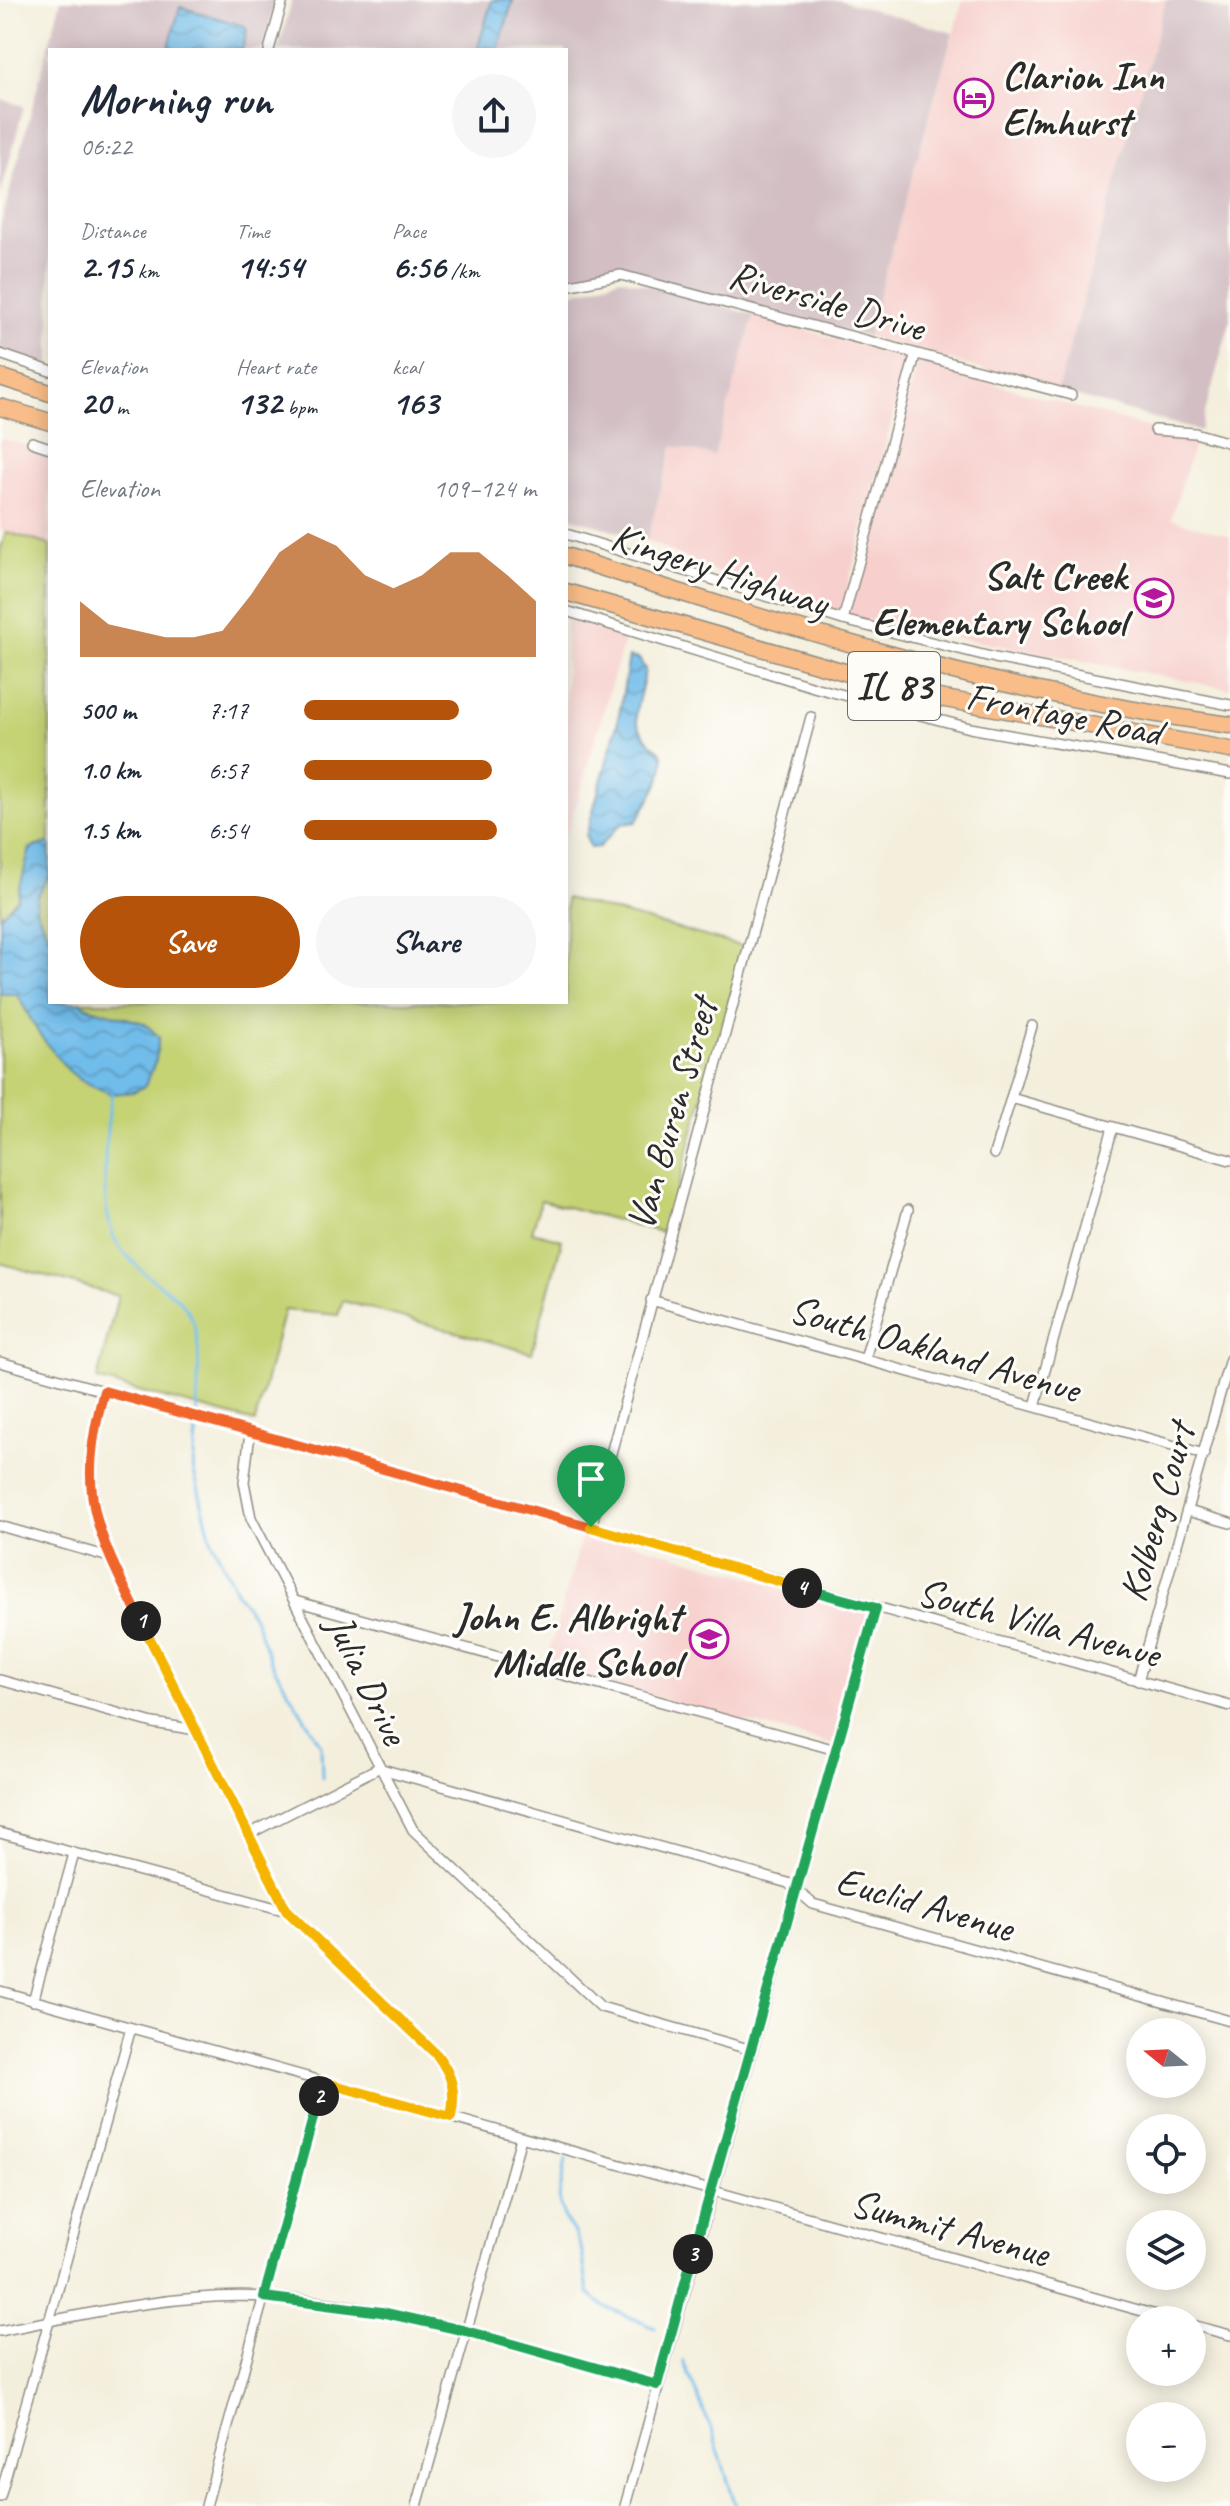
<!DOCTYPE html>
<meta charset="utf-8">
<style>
body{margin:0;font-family:Caveat,sans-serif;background:#f6f6f7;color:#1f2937;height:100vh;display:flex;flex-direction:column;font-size:30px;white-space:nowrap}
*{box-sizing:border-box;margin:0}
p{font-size:26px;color:#747a83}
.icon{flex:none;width:44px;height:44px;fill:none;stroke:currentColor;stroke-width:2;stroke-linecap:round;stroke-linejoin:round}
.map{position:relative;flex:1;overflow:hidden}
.drawer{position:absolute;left:48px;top:48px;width:520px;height:956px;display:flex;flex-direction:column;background:#fff;border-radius:0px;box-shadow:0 4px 20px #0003}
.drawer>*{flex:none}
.needle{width:52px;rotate:288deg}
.buttons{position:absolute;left:1126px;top:2018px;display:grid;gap:16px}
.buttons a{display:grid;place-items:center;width:80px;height:80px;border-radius:50%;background:#fff;box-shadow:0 4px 20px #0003;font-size:40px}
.pin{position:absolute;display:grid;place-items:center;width:68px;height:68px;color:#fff;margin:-82px -34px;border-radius:50% 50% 50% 0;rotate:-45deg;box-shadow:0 0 8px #0007}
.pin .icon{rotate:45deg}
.km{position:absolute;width:40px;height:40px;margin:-20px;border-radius:50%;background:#222;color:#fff;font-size:22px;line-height:40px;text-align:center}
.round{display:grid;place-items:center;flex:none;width:84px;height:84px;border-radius:42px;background:#f6f6f7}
.headline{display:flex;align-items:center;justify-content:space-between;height:136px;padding:0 32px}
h1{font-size:44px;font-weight:800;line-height:60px}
.metrics{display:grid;grid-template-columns:repeat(3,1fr);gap:12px;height:136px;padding:8px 32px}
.metrics div{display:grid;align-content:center}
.metrics b{font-size:34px;font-weight:800}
.metrics small{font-size:22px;font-weight:400}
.metrics p{font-size:22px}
.chart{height:224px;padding:16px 32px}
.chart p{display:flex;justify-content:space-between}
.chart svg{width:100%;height:144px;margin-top:8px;fill:#b45309;opacity:.7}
.primary-button{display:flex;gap:16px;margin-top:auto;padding:16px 32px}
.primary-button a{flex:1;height:92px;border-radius:48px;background:#b45309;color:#fff;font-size:32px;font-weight:800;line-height:92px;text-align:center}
.primary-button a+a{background:#f6f6f7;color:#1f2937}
ul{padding:0 32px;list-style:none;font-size:26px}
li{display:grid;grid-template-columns:128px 96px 1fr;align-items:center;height:60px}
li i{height:20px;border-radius:10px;background:#b45309}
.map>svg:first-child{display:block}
.built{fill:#f7d0cd}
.industrial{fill:#d2bec3}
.grass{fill:#c5d374;stroke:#787f50;stroke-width:2}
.water{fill:url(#water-waves);stroke:#4e748a;stroke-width:2}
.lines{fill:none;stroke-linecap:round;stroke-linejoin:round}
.stream{stroke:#70bcea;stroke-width:3}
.street-casing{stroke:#908d84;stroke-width:12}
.highway-casing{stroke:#908d84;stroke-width:19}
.street{stroke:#fff;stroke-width:9}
.highway{stroke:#f8bd89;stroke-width:16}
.split-1-casing{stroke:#fff;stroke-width:16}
.split-2-casing{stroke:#fff;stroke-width:16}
.split-3-casing{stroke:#fff;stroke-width:16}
.split-4-casing{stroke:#fff;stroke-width:16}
.split-5-casing{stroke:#fff;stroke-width:16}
.split-1{stroke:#f0652b;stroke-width:10}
.split-2{stroke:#f5b400;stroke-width:10}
.split-3{stroke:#22a559;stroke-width:10}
.split-4{stroke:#22a559;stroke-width:10}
.split-5{stroke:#f5b400;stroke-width:10}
.labels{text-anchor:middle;stroke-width:6;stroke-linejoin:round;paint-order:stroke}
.shield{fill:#fdfcf7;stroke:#6a6a68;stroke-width:2}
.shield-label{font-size:38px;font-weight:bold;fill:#2b2b2b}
.poi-label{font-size:40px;font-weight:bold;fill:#2b2b2b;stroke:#fdfcf7;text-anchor:end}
.street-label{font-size:40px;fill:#2b2b2b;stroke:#fdfcf7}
</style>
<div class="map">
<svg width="1230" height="2506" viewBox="0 0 1230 2506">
<defs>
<pattern id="water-waves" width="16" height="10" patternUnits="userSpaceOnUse" patternTransform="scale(2)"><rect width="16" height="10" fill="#70bcea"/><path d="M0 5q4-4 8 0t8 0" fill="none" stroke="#5c99be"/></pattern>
</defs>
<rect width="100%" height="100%" fill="#fdfcf7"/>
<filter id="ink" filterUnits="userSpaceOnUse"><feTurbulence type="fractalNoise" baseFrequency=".0125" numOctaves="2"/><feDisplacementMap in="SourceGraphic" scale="16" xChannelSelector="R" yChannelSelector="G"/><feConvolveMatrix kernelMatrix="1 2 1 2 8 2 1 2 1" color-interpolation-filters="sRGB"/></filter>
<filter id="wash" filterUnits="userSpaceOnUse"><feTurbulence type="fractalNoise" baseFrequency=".006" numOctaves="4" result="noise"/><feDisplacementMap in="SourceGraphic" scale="32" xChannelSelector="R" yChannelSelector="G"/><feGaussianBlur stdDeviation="1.8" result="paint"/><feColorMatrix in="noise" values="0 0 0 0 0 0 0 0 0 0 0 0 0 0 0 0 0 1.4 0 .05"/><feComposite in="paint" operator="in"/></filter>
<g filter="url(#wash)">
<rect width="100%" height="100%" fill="#f4efdd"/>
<g class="built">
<polygon points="963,0 1166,0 1057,391 867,337"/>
<polygon points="754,315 908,359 840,616 741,584 647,540 674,446 714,456"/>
<polygon points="918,362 1195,441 1171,519 1230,536 1230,689 848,617"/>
<polygon points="0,438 50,453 50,545 0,530"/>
<polygon points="566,618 625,638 566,837"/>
<polygon points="584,1529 872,1612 833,1745 545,1667"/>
</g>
<g class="industrial">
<polygon points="61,0 276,0 262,50 50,50 50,366 0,349 0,227"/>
<polygon points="292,0 492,0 477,50 278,50"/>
<polygon points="513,0 839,0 953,33 867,337 620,270 566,282 566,50 498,50"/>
<polygon points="1166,0 1186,0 1230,12 1230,322 1200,431 1057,391"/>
<polygon points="0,99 24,106 0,196"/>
<polygon points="621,278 754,315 714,456 673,446 647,540 566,516 566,296"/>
</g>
<polygon class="grass" points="6,532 50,545 50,1002 566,1002 566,898 744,947 665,1233 541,1200 532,1232 562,1240 532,1353 343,1301 338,1315 284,1310 255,1422 97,1380 118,1296 0,1263 0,551"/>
<g class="water">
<polygon points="492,0 513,0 498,50 477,50"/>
<polygon points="180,7 245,26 247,31 242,50 168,50"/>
<path d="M629,657L639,659L645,669C640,712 621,718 662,753C669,774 646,805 636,822L621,824L599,847L590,848L586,836L618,721Z"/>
<polygon points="50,842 50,874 37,897 36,909 50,940 50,1002 81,1002 87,1007 144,1023 159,1037 156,1060 145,1086 133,1092 111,1094 80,1080 67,1069 39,1034 17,994 0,994 0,916 17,899 30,848"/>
</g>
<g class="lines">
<g class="stream">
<path d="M112,1092C106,1129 97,1210 117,1243C123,1254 134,1262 142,1271C158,1286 181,1295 191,1316C203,1344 197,1384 197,1414"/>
<polyline points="197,1421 193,1468 211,1539 237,1593 254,1617 270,1661 321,1745 322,1778"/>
<polyline points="566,2159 559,2197 564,2219 575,2233 582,2251 588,2293 604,2306 655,2328"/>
<polyline points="683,2361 712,2431 736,2506"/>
</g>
</g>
</g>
<g filter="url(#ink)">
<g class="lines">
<g class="street-casing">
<g id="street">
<polyline points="269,50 283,0"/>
<polyline points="566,286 621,275 1071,395"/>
<polyline points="0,354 50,371"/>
<polyline points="1155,430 1195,433 1230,443"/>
<polyline points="32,442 50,448"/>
<polyline points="566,534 843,620 995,658 1230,705"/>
<polyline points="566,611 817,688 970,728 1230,774"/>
<polyline points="843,620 915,356"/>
<polyline points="1032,1026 1011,1098 1230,1160"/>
<polyline points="994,1154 1011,1098"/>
<polyline points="651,1300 1204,1454"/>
<polyline points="865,1359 908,1210"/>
<polyline points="0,1362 1230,1706"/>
<path d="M104,1391C86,1460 86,1490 109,1557L287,1911L437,2055C453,2076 456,2092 451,2117"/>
<polyline points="1035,1406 1113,1127"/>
<polyline points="250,1433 244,1482 251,1518 413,1830 601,2007 752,2050"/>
<polyline points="1188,1511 1230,1523"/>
<polyline points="0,1526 109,1557"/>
<polyline points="591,1527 811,717"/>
<polyline points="295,1601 836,1750"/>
<polyline points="0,1680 153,1723 197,1730"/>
<polyline points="1138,1681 1230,1359"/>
<polyline points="0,1833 287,1911"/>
<polyline points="249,1834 378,1768 788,1883 813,1904 1230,2021"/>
<polyline points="0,1991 1174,2320"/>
<polyline points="33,2001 74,1854"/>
<polyline points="1192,2325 1230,2335"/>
<path d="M0,2331C84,2314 180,2292 265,2297C399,2304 530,2349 657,2385"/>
<polyline points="0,2497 131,2028"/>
<polyline points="206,2506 323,2082"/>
<polyline points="417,2506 521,2138"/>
<polyline points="625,2506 876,1608"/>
</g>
</g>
<g class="highway-casing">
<g id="highway">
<polyline points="0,377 50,393"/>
<polyline points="0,407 50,422"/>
<path d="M566,556C784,626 1002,695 1230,725"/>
<polyline points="566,592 928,696 1230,750"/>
</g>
</g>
<use href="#street" class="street"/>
<use href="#highway" class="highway"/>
</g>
</g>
<g class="lines" filter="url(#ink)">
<g class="split-1-casing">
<path id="split-1" d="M141,1621C95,1529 76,1494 104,1391L591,1527"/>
</g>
<g class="split-2-casing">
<path id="split-2" d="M141,1621L287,1911L437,2055C453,2076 456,2092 451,2117L323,2082L319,2096"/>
</g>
<g class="split-3-casing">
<polyline id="split-3" points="319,2096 264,2297 381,2312 466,2331 657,2385 693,2254"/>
</g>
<g class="split-4-casing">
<polyline id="split-4" points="693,2254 876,1608 802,1588"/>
</g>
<g class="split-5-casing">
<polyline id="split-5" points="591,1527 802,1588"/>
</g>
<use href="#split-1" class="split-1"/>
<use href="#split-2" class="split-2"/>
<use href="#split-3" class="split-3"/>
<use href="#split-4" class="split-4"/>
<use href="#split-5" class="split-5"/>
</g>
<defs>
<g id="hotel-ring" transform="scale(2)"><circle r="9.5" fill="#fdfcf7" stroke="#b5179e" stroke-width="1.5"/><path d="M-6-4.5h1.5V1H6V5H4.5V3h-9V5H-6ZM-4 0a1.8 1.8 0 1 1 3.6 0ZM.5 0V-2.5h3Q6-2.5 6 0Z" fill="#b5179e"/></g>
<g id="school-ring" transform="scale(2)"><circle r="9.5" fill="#fdfcf7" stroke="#b5179e" stroke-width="1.5"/><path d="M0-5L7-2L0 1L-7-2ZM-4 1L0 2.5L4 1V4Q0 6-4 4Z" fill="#b5179e"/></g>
</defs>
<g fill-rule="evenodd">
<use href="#hotel-ring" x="974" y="98"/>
<use href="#school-ring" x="1154" y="598"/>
<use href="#school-ring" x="709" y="1639"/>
</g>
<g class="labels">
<rect class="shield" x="848" y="652" width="92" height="68" rx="6"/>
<g class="shield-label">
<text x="894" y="699">IL 83</text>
</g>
<g class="poi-label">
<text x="1002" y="89" text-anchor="start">Clarion Inn<tspan x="1002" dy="46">Elmhurst</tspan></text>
<text x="1126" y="589">Salt Creek<tspan x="1126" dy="46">Elementary School</tspan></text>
<text x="681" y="1630">John E. Albright<tspan x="681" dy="46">Middle School</tspan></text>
</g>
<g class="street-label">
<text transform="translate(827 300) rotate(16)" y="14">Riverside Drive</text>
<text transform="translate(720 569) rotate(18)" y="14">Kingery Highway</text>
<text transform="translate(1064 713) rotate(11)" y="14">Frontage Road</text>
<text transform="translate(671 1114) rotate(-74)" y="14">Van Buren Street</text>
<text transform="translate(935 1348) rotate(16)" y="14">South Oakland Avenue</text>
<text transform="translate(1156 1512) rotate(-74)" y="14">Kolberg Court</text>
<text transform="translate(1039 1622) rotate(15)" y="14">South Villa Avenue</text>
<text transform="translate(368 1679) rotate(64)" y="14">Julia Drive</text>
<text transform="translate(925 1903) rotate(16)" y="14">Euclid Avenue</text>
<text transform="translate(950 2227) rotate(15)" y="14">Summit Avenue</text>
</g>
</g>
</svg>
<div class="buttons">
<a><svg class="needle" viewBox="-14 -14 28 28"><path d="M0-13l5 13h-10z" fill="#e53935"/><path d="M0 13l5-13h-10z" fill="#747a83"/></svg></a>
<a><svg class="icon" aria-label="locate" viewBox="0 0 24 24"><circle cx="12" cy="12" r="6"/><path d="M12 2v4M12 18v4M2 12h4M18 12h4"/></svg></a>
<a><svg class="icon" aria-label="layers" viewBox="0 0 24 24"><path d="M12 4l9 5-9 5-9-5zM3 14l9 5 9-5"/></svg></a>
<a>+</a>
<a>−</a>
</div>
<div class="pin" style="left:591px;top:1527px;background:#1e9e55"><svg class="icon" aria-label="arrive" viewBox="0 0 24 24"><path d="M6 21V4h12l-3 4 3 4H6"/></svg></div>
<b class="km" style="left:141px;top:1621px">1</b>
<b class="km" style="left:319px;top:2096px">2</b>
<b class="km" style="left:693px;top:2254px">3</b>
<b class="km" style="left:802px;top:1588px">4</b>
<section class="drawer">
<div class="headline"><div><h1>Morning run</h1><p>06:22</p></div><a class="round"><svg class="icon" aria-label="share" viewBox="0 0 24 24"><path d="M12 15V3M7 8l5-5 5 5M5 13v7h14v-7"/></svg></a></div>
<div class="metrics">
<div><p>Distance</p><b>2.15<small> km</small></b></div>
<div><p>Time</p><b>14:54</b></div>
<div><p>Pace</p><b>6:56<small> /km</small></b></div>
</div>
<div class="metrics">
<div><p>Elevation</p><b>20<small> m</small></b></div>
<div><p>Heart rate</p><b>132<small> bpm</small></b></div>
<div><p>kcal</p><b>163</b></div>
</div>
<div class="chart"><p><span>Elevation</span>109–124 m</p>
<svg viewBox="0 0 160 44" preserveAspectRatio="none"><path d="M0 44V27L10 34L20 36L30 38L40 38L50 36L60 25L70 12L80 6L90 10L100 19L110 23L120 19L130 12L140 12L150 19L160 27V44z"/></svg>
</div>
<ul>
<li><b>500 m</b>7:17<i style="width:67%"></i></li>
<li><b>1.0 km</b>6:57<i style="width:81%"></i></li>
<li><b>1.5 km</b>6:54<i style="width:83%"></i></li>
</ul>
<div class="primary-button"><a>Save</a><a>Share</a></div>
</section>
</div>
